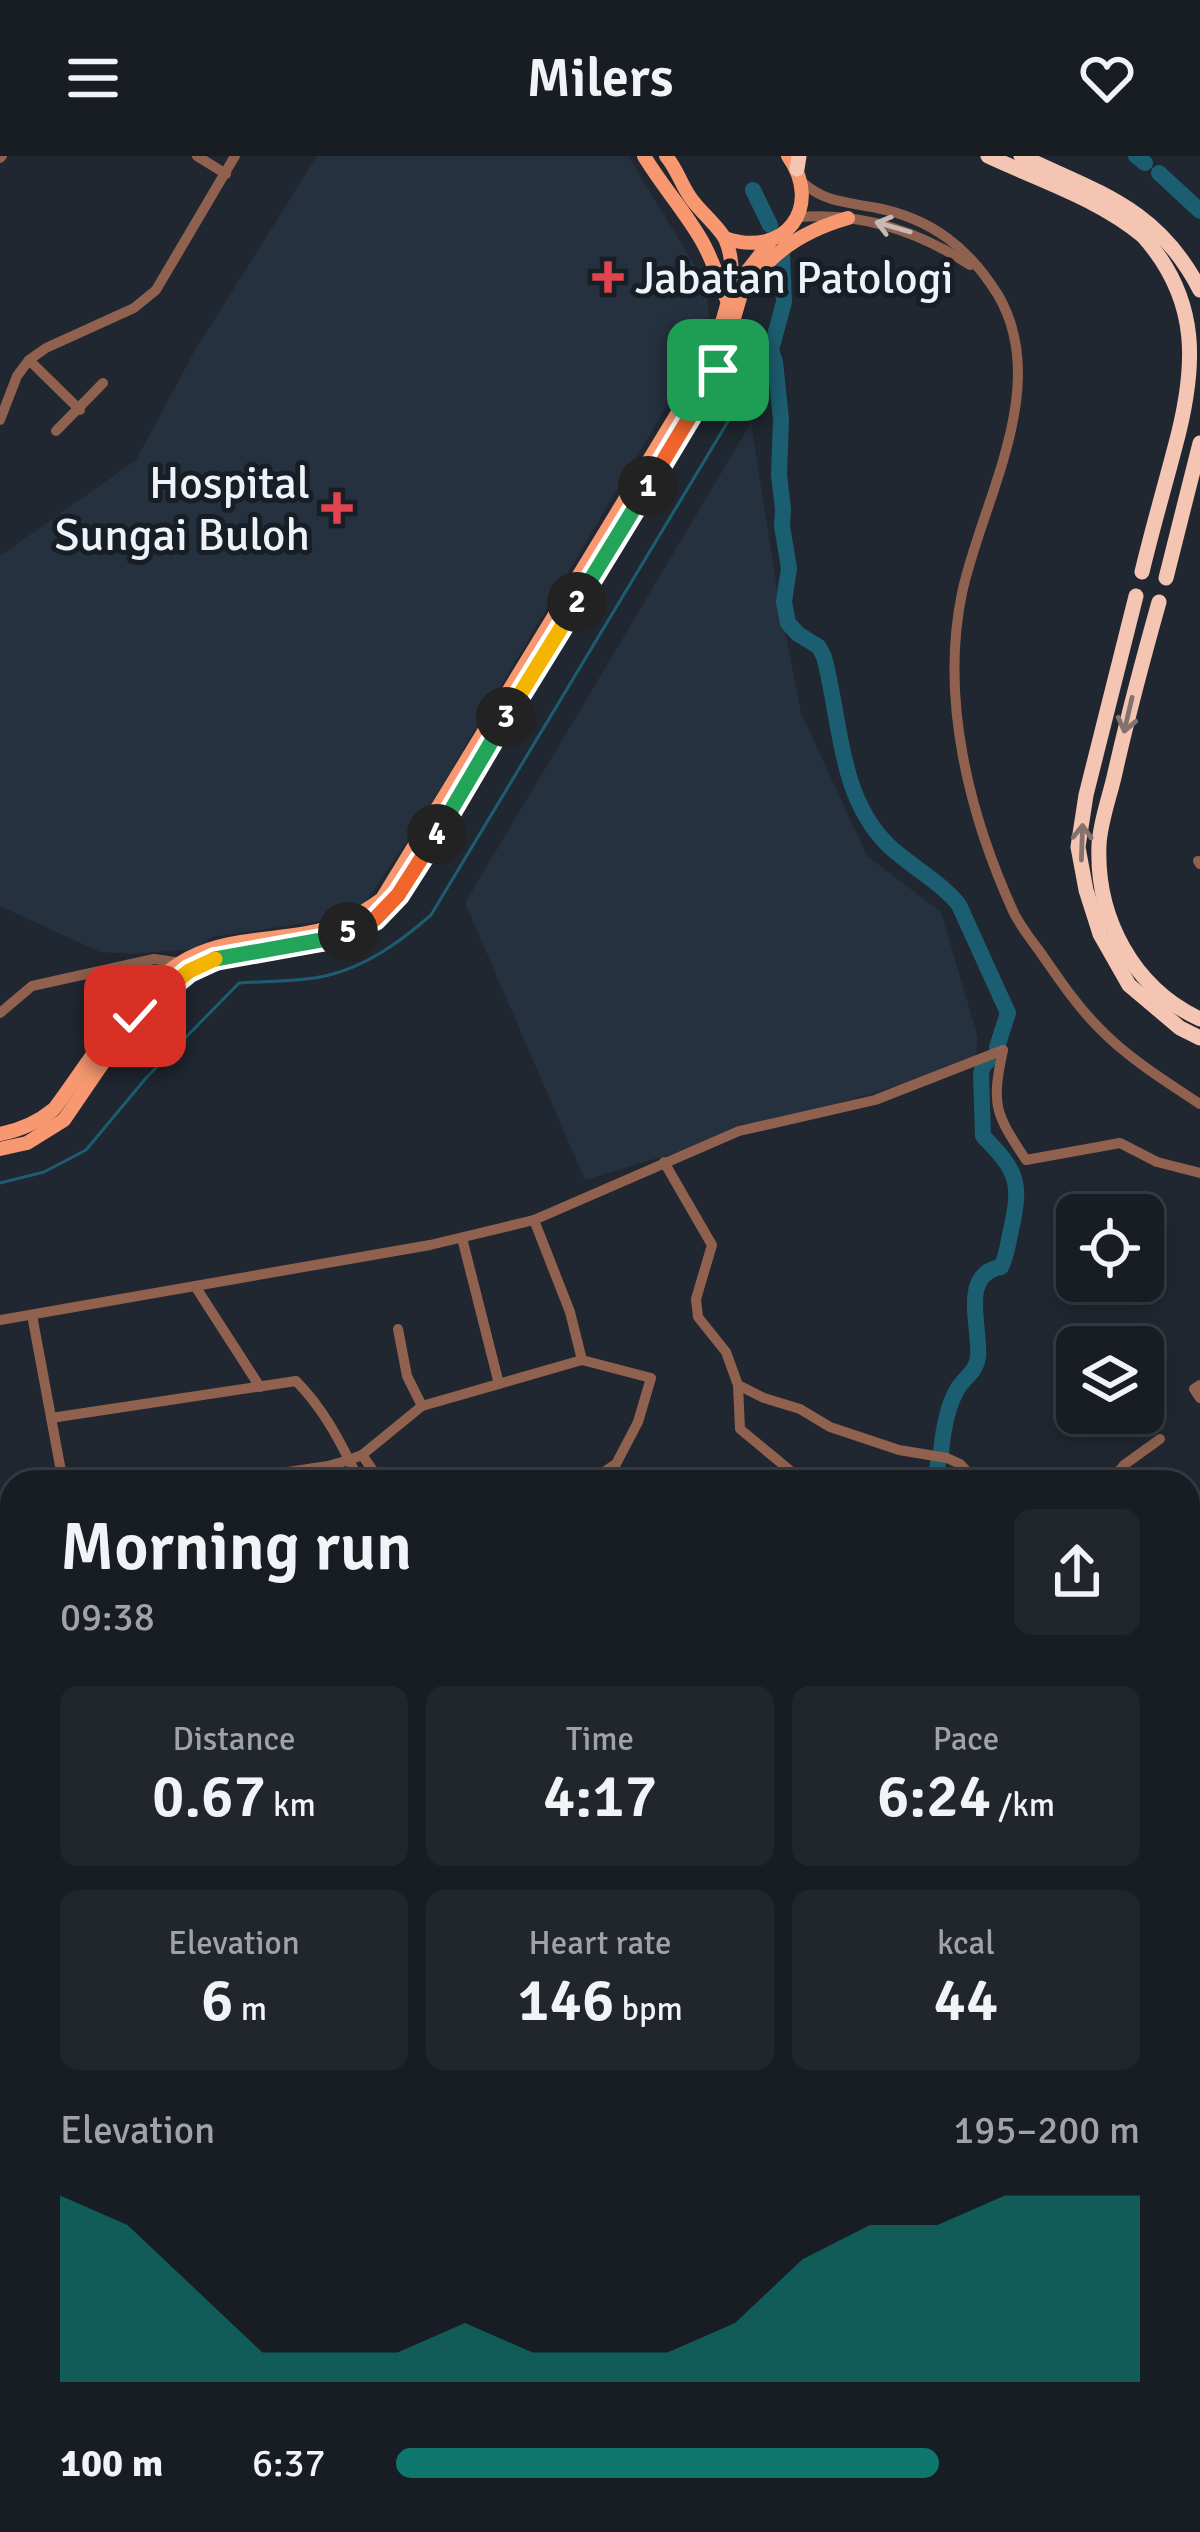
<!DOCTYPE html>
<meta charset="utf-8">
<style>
body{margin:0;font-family:Signika,sans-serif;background:#21262c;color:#f1f3f6;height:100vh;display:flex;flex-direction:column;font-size:45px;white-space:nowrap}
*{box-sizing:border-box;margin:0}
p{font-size:39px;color:#9fa2a6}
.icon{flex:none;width:66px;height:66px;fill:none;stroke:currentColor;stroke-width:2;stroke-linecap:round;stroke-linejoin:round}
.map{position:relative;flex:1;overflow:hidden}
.side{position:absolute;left:0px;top:1314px;width:1200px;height:1062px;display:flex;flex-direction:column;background:#181d24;border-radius:36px 36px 0 0;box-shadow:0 6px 18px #0003,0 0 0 3px #363b41}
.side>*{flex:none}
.buttons{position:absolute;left:1056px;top:1038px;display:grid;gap:24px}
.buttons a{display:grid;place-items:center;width:108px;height:108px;border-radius:18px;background:#181d24;box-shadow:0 6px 18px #0003,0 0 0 3px #363b41;font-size:60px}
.pin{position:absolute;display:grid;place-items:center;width:102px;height:102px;color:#fff;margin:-51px;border-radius:24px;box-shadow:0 6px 18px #0006}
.km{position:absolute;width:60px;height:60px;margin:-30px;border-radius:50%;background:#222;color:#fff;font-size:33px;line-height:60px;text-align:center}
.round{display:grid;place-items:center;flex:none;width:126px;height:126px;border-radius:18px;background:#21262c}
.overview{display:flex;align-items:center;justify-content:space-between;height:204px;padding:0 60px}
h1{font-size:66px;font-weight:600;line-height:90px}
.figures{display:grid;grid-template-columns:repeat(3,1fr);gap:18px;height:204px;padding:12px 60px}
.figures div{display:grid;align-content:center;border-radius:18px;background:#21262c;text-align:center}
.figures b{font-size:60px;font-weight:600}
.figures small{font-size:33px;font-weight:400}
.figures p{font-size:33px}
.chart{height:336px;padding:24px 60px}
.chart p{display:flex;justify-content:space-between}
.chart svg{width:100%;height:216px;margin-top:12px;fill:#0f766e;opacity:.7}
ul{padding:0 60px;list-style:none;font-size:39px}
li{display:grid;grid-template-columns:192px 144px 1fr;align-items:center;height:90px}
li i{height:30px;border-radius:15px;background:#0f766e}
header{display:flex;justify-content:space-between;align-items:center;height:156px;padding:0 60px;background:#181d24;font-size:54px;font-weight:600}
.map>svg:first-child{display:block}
.built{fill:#26313f}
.forest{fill:url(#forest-crowns)}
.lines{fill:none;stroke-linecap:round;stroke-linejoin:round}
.stream{stroke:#1c5e71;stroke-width:3}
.river{stroke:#1c5e71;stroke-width:16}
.minor{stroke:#8f614e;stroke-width:10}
.major{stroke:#f79871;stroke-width:14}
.highway{stroke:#f3c5b2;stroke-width:15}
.oneway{stroke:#c8b9b5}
.oneway2{stroke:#85726c}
.split-1-casing{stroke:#fff;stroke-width:24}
.split-2-casing{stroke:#fff;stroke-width:24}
.split-3-casing{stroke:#fff;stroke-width:24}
.split-4-casing{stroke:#fff;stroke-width:24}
.split-5-casing{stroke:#fff;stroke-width:24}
.split-6-casing{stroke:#fff;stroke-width:24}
.split-7-casing{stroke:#fff;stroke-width:24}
.split-1{stroke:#f0652b;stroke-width:15}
.split-2{stroke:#22a559;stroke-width:15}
.split-3{stroke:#f5b400;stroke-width:15}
.split-4{stroke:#22a559;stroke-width:15}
.split-5{stroke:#f0652b;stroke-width:15}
.split-6{stroke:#22a559;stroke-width:15}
.split-7{stroke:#f5b400;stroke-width:15}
.health-dot{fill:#e0444e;stroke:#171e26;stroke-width:4.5}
.labels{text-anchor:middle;stroke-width:10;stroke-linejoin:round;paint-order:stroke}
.poi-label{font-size:45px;fill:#eef3f9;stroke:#171e26;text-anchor:start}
</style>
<header><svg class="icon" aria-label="menu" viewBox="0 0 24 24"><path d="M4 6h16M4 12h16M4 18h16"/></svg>Milers<svg class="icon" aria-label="heart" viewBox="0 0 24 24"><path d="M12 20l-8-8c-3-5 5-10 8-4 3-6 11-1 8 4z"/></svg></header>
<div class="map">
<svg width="1200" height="2376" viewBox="0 0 1200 2376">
<defs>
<pattern id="forest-crowns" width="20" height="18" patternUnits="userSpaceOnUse" patternTransform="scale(3)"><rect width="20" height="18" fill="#315f31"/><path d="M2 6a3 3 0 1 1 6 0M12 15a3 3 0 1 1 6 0" fill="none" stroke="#4f7650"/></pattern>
</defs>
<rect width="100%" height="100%" fill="#202730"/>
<g class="built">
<polygon points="317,0 628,0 705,126 709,157 705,185 421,665 366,745 334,763 212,781 195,793 132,798 100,796 0,750 0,400 136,304 194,196"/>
<polygon points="751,267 777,433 801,557 867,700 941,756 978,882 975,902 926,921 585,1024 465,747"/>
</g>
<polygon class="forest" points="1200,1670 1200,2376 0,2376 0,2029 12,2029 12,2364 1188,2364 1188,1673"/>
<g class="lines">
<g class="stream">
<path d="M0,1027L44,1016L86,994L146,922L239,827C267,825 298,826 325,820C366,811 400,786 431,759L771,194"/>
<polyline points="734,2376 737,2364"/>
</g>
<g class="river">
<polyline points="1136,0 1145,7"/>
<polyline points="1159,17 1200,55"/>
<polyline points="753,34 770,69"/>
<path d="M782,99L784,146L771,194L775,206L781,263L779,319L783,353L782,370L789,412L784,446L788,467L798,478L819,491L824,501C841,563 838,639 887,688C907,708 945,729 959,749L1008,857L997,891"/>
<path d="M941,1296C943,1275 947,1250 958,1232C965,1221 976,1216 978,1201C981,1172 959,1118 1001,1111C1007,1099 1008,1087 1011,1074C1022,1025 1017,1015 983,980L981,918L983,910L989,904"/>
<polyline points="936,1326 938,1305"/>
</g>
<g class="minor">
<polyline points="197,0 226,18"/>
<polyline points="0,2 2,0"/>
<path d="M802,26C825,47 848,46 877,52C932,63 969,92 998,139C1052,231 982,344 962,437C940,543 969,658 1013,755C1019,768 1029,781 1038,793C1057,820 1075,848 1099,872C1128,902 1165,925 1200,948"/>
<path d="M799,61C862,56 918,75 970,109"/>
<polyline points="29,204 80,254"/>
<polyline points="0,264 17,220 29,204 46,192 134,152 156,134 235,0"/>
<polyline points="56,275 103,227"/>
<polyline points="1198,705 1200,708"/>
<polyline points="0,857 32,830 154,803 181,807"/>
<path d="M1003,894C991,950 995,957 1026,1004L1120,987L1157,1006L1200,1017"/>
<polyline points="664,1006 712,1089 696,1143 698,1161 726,1196 738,1229 740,1273 804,1326"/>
<polyline points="534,1064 570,1156 582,1204"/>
<polyline points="462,1082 499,1228"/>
<polyline points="195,1130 260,1231"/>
<polyline points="32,1159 63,1326"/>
<polyline points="0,1164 430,1089 534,1064 739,975 875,944 1003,894"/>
<polyline points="398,1173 407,1220 422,1250"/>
<polyline points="738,1229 764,1242 800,1253 830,1271 899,1294 947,1302 960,1308 977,1326"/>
<polyline points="1200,1229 1194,1233 1200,1242"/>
<path d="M51,1262L296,1225C323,1252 340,1285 357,1320L355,1326"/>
<polyline points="362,1299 374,1316 392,1326"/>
<polyline points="222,1326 328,1310 349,1304 362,1299 422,1250 582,1204 651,1222 638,1266 616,1308 589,1326"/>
<polyline points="1110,1326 1124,1309 1160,1283"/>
<polyline points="9,1558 12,1556"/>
</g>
<g class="major">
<path d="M644,0C661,28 682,52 699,80C711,99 718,121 726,142"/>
<path d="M725,82C785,103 824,51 788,0"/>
<path d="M748,133C770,95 806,74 848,62"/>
<path d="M0,978C21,974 37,967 54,953C93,901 130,834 189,802C230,780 281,785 325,773C346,767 364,756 382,743L708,207C720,171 742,124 726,85C721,72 699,55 690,41C681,28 677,13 666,0"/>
<polyline points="0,993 27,987 64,964 135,860 189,815 220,801 337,781 375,763 398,739 719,214 748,114 770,86"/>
</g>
<g class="highway">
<path d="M988,0C1039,24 1099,43 1143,80C1200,144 1197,210 1175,291C1164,333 1152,374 1142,416"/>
<path d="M1021,0C1099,37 1158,52 1200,134"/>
<polyline points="797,13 799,0"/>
<polyline points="1166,422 1200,287"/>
<polyline points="1136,440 1086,639 1078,691 1086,734 1100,778 1129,829 1180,872 1200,882"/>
<path d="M1159,446C1143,503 1128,559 1115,617C1110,640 1100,666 1099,689C1096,762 1133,832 1200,863"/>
</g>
</g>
<defs><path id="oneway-shaft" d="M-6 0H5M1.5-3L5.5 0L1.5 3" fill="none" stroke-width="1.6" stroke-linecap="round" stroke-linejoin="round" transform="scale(3)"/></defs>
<use class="oneway" href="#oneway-shaft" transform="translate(893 71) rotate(-164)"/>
<g class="oneway2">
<use href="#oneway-shaft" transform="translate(1128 559) rotate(103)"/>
<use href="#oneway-shaft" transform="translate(1082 686) rotate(-88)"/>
</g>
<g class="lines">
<g class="split-1-casing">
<polyline id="split-1" points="648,330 718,214"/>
</g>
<g class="split-2-casing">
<polyline id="split-2" points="577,446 648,330"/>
</g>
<g class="split-3-casing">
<polyline id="split-3" points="506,561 577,446"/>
</g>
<g class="split-4-casing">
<polyline id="split-4" points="437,678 506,561"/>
</g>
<g class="split-5-casing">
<polyline id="split-5" points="348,776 375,763 398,739 437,678"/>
</g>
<g class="split-6-casing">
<polyline id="split-6" points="215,803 338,781 348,776"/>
</g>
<g class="split-7-casing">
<polyline id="split-7" points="135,860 189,815 215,803"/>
</g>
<use href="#split-1" class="split-1"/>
<use href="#split-2" class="split-2"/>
<use href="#split-3" class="split-3"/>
<use href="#split-4" class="split-4"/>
<use href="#split-5" class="split-5"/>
<use href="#split-6" class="split-6"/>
<use href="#split-7" class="split-7"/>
</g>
<g class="health-dot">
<path d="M602 103h12v12h12v12h-12v12h-12v-12h-12v-12h12z"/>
<path d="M331 334h12v12h12v12h-12v12h-12v-12h-12v-12h12z"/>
</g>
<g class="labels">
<g class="poi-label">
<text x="635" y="137">Jabatan Patologi</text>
<text x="310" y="342" text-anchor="end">Hospital<tspan x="310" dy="52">Sungai Buloh</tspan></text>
</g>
</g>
</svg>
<div class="buttons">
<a><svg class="icon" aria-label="locate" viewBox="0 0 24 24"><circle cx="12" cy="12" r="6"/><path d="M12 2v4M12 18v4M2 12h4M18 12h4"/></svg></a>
<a><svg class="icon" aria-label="layers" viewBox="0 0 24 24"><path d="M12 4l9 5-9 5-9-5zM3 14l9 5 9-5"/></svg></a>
</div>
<div class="pin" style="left:718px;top:214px;background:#1e9e55"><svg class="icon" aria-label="arrive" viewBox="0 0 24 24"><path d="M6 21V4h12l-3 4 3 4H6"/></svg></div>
<div class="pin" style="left:135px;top:860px;background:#d93025"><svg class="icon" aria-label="check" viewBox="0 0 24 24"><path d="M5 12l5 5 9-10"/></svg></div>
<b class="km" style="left:648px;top:330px">1</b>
<b class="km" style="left:577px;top:446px">2</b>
<b class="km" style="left:506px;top:561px">3</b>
<b class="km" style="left:437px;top:678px">4</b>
<b class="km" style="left:348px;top:776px">5</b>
<section class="side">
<div class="overview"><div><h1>Morning run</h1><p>09:38</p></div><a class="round"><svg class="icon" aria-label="share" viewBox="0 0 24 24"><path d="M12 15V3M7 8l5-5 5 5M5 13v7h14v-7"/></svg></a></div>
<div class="figures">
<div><p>Distance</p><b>0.67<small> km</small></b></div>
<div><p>Time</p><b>4:17</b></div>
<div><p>Pace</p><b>6:24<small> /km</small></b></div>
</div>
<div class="figures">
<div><p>Elevation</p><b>6<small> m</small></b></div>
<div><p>Heart rate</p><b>146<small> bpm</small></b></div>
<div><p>kcal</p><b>44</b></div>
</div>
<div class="chart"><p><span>Elevation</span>195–200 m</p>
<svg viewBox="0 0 160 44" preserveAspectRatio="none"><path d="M0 44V6L10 12L20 25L30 38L40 38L50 38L60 32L70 38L80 38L90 38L100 32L110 19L120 12L130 12L140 6L150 6L160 6V44z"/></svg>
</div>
<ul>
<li><b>100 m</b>6:37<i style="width:73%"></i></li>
</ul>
</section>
</div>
